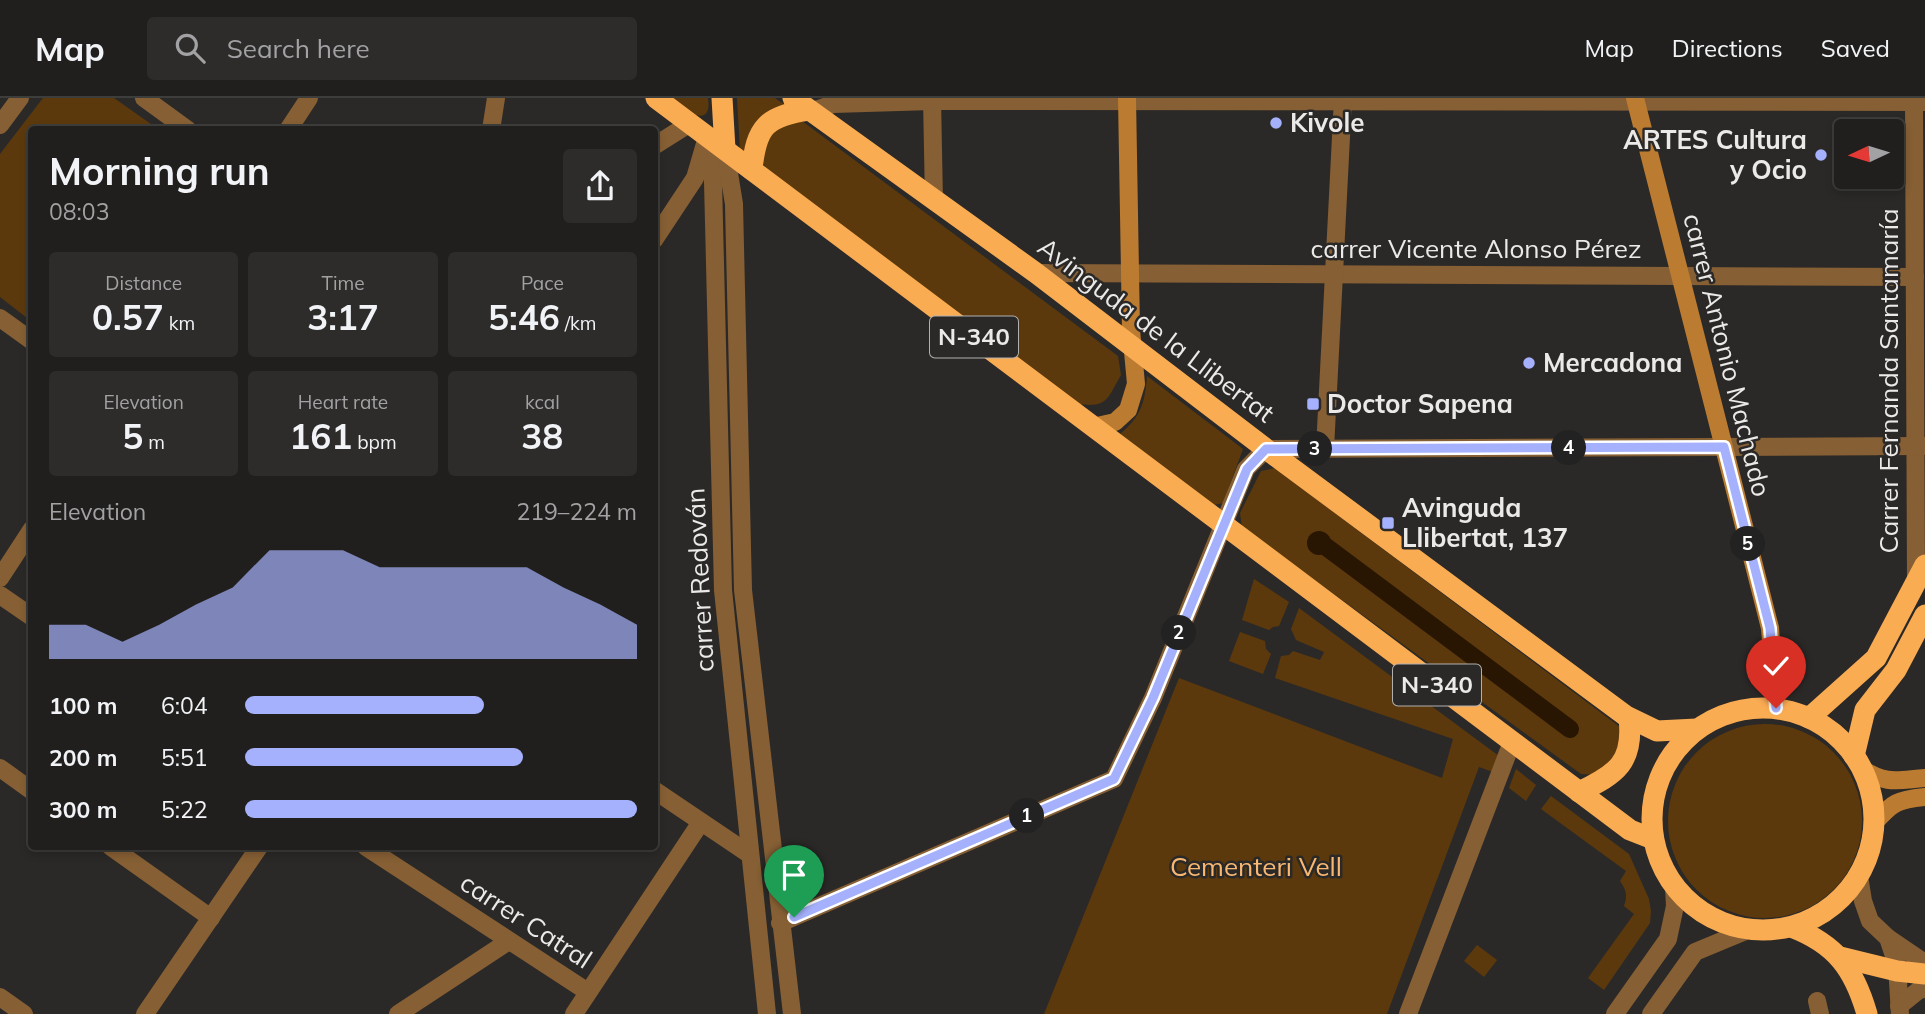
<!DOCTYPE html>
<meta charset="utf-8">
<style>
body{margin:0;font-family:Mulish,sans-serif;background:#2d2c2a;color:#f1f3f6;height:100vh;display:flex;flex-direction:column;font-size:26px;white-space:nowrap}
*{box-sizing:border-box;margin:0}
p{font-size:23px;color:#a2a2a4}
.icon{flex:none;width:38px;height:38px;fill:none;stroke:currentColor;stroke-width:2;stroke-linecap:round;stroke-linejoin:round}
.map{position:relative;flex:1;overflow:hidden}
.panel{position:absolute;left:28px;top:28px;width:630px;height:724px;display:flex;flex-direction:column;background:#201f1d;border-radius:7px;box-shadow:0 4px 10px #0003,0 0 0 2px #3d3d3b}
.panel>*{flex:none}
.needle{width:46px;rotate:266deg}
.buttons{position:absolute;left:1834px;top:21px;display:grid;gap:14px}
.buttons a{display:grid;place-items:center;width:70px;height:70px;border-radius:7px;background:#201f1d;box-shadow:0 4px 10px #0003,0 0 0 2px #3d3d3b;font-size:35px}
.pin{position:absolute;display:grid;place-items:center;width:60px;height:60px;color:#fff;margin:-72px -30px;border-radius:50% 50% 50% 0;rotate:-45deg;box-shadow:0 0 7px #0007}
.pin .icon{rotate:45deg}
.km{position:absolute;width:35px;height:35px;margin:-18px;border-radius:50%;background:#222;color:#fff;font-size:19px;line-height:35px;text-align:center}
.round{display:grid;place-items:center;flex:none;width:74px;height:74px;border-radius:7px;background:#2d2c2a}
.overview{display:flex;align-items:center;justify-content:space-between;height:119px;padding:0 21px}
h1{font-size:38px;font-weight:700;line-height:52px}
.figures{display:grid;grid-template-columns:repeat(3,1fr);gap:10px;height:119px;padding:7px 21px}
.figures div{display:grid;align-content:center;border-radius:7px;background:#2d2c2a;text-align:center}
.figures b{font-size:35px;font-weight:700}
.figures small{font-size:19px;font-weight:400}
.figures p{font-size:19px}
.chart{height:196px;padding:14px 21px}
.chart p{display:flex;justify-content:space-between}
.chart svg{width:100%;height:126px;margin-top:7px;fill:#a5b1fc;opacity:.7}
ul{padding:0 21px;list-style:none;font-size:23px}
li{display:grid;grid-template-columns:112px 84px 1fr;align-items:center;height:52px}
li i{height:18px;border-radius:9px;background:#a5b1fc}
header{display:flex;align-items:center;gap:42px;box-sizing:border-box;height:98px;padding:0 35px;background:#201f1d;border-bottom:2px solid #3d3d3b}
header strong{font-size:33px}
nav{display:flex;gap:38px;margin-inline-start:auto;font-size:24px}
.search{width:490px;height:63px;background:#2d2c2a;display:flex;align-items:center;gap:18px;box-sizing:border-box;padding:0 24px;border-radius:7px;color:#a2a2a4;font-size:26px}
.map>svg:first-child{display:block}
.green{fill:#5c390d}
.water{fill:#291602}
.lines{fill:none;stroke-linecap:round;stroke-linejoin:round}
.canal{stroke:#291602;stroke-width:18}
.street{stroke:#865f34;stroke-width:18}
.secondary{stroke:#bb7b31;stroke-width:18}
.highway{stroke:#faac53;stroke-width:21}
.route-casing{stroke:#fff;stroke-width:14}
.route{stroke:#a5b1fc;stroke-width:9}
.poi-dot{fill:#a5b1fc;stroke:#2b2927;stroke-width:2.5}
.labels{text-anchor:middle;stroke-width:5;stroke-linejoin:round;paint-order:stroke}
.shield{fill:#2b2927;stroke:#b2b0af;stroke-width:2}
.shield-label{font-size:24px;font-weight:bold;fill:#eceae9}
.poi-label{font-size:26px;font-weight:bold;fill:#eceae9;stroke:#2b2927;text-anchor:start}
.street-label{font-size:26px;fill:#eceae9;stroke:#2b2927}
.park-label{font-size:26px;fill:#f9b872;stroke:#2b2927}
</style>
<header>
<strong>Map</strong>
<div class="search"><svg class="icon" aria-label="search" viewBox="0 0 24 24"><circle cx="10" cy="10" r="6"/><path d="M15 15l6 6"/></svg>Search here</div>
<nav><a>Map</a><a>Directions</a><a>Saved</a></nav>
</header>
<div class="map">
<svg width="1925" height="916" viewBox="0 0 1925 916">
<rect width="100%" height="100%" fill="#2b2927"/>
<g class="green">
<polygon points="43,0 114,0 158,31 32,32 31,223 0,199 0,56"/>
<path d="M668,0H708C713,35 679,9 668,0Z"/>
<polygon points="737,0 775,0 788,9 748,59 740,53"/>
<path d="M802,23L1118,258L1121,277C1107,301 1108,310 1078,306L769,76L761,61L771,28Z"/>
<path d="M1147,278L1243,351L1223,405L1214,407L1120,336C1141,319 1145,304 1147,278Z"/>
<polygon points="1275,370 1620,629 1627,641 1599,677 1581,676 1242,429 1240,415 1261,373"/>
<polygon points="1254,481 1289,504 1279,528 1273,529 1269,532 1242,522"/>
<polygon points="1299,510 1499,658 1493,674 1479,669 1387,916 1044,916 1179,580 1442,680 1453,641 1275,580 1281,558 1289,557 1293,553 1320,562 1324,554 1296,542 1291,531"/>
<polygon points="1240,534 1265,543 1266,551 1271,556 1263,576 1229,563"/>
<circle cx="1765" cy="723" r="97"/>
<polygon points="1516,671 1536,687 1526,703 1509,690"/>
<path d="M1551,698L1629,756L1649,801L1651,813L1650,825L1604,892L1588,880L1634,816L1624,808C1628,797 1626,792 1620,783L1626,773L1541,711Z"/>
<polygon points="1477,847 1497,862 1484,879 1464,863"/>
</g>
<circle class="water" cx="1319" cy="445" r="12"/>
<g class="lines">
<polyline class="canal" points="1325,448 1570,631"/>
<g class="street">
<polyline points="144,0 188,32"/>
<polyline points="932,0 934,103"/>
<polyline points="1914,0 1916,483"/>
<polyline points="813,13 833,6 932,3 1925,4"/>
<polyline points="0,27 20,0"/>
<polyline points="288,32 309,0"/>
<polyline points="491,32 496,0"/>
<polyline points="712,43 723,492 767,916"/>
<polyline points="654,48 689,26"/>
<polyline points="725,51 734,106 743,492 792,916"/>
<polyline points="654,142 695,80 707,39"/>
<polyline points="1036,175 1915,179"/>
<polyline points="0,220 32,243"/>
<polyline points="1325,351 1343,0"/>
<polyline points="0,480 32,431"/>
<polyline points="0,497 32,519"/>
<polyline points="0,670 32,693"/>
<polyline points="654,692 749,756"/>
<polyline points="111,749 211,820"/>
<polyline points="366,749 588,894"/>
<polyline points="1859,778 1863,803 1870,823 1888,840 1897,867 1900,916"/>
<polyline points="780,825 1114,681 1153,600 1246,371 1266,351 1925,348"/>
<polyline points="1888,840 1925,865"/>
<polyline points="0,899 24,916"/>
<polyline points="1817,903 1820,916"/>
<polyline points="1899,908 1919,892 1925,891"/>
<polyline points="145,916 259,749"/>
<polyline points="398,916 509,843"/>
<polyline points="574,916 701,724"/>
<polyline points="1408,916 1512,644"/>
<polyline points="1615,916 1668,841 1675,808 1674,789"/>
<polyline points="1651,916 1695,854 1748,832"/>
</g>
<g class="secondary">
<polyline points="1635,0 1770,530 1776,610"/>
<polyline points="1093,329 1115,324 1128,312 1136,286 1131,232 1127,0"/>
<path d="M1862,671C1887,687 1897,682 1925,680"/>
<path d="M1874,725C1893,704 1897,702 1925,699"/>
</g>
<g class="highway">
<polyline points="656,0 1630,732 1653,741"/>
<polyline points="722,0 725,51"/>
<polyline points="793,0 1036,175 1266,351 1626,618 1657,633 1697,631"/>
<path d="M752,72C756,29 766,18 809,12"/>
<circle cx="1763" cy="721" r="111"/>
<polyline points="1809,620 1876,560 1925,467"/>
<polyline points="1854,658 1865,612 1896,572 1925,517"/>
<path d="M1579,694C1617,676 1634,664 1629,620"/>
<path d="M1791,829C1836,846 1854,871 1867,916"/>
<polyline points="1840,859 1897,873 1925,876"/>
</g>
</g>
<g class="lines">
<g class="route-casing">
<polyline id="route" points="794,819 1114,681 1153,600 1247,371 1266,351 1724,349 1770,530 1776,610"/>
</g>
<use href="#route" class="route"/>
</g>
<g class="poi-dot">
<circle cx="1276" cy="25" r="7"/>
<circle cx="1821" cy="57" r="7"/>
<circle cx="1529" cy="265" r="7"/>
<rect x="1306" y="299" width="14" height="14" rx="3.5"/>
<rect x="1381" y="418" width="14" height="14" rx="3.5"/>
</g>
<g class="labels">
<g class="shield">
<rect x="930" y="218.5" width="88" height="41" rx="5"/>
<rect x="1393" y="566.5" width="88" height="41" rx="5"/>
</g>
<g class="shield-label">
<text x="974" y="247">N-340</text>
<text x="1437" y="595">N-340</text>
</g>
<g class="poi-label">
<text x="1290" y="34">Kivole</text>
<text x="1807" y="51" text-anchor="end">ARTES Cultura<tspan x="1807" dy="30">y Ocio</tspan></text>
<text x="1543" y="274">Mercadona</text>
<text x="1327" y="315">Doctor Sapena</text>
<text x="1402" y="419">Avinguda<tspan x="1402" dy="30">Llibertat, 137</tspan></text>
</g>
<g class="street-label">
<text x="1476" y="160">carrer Vicente Alonso Pérez</text>
<text transform="translate(1156 232) rotate(37)" y="9">Avinguda de la Llibertat</text>
<text transform="translate(1727 257) rotate(76)" y="9">carrer Antonio Machado</text>
<text transform="translate(1889 283) rotate(-90)" y="9">Carrer Fernanda Santamaría</text>
<text transform="translate(700 482) rotate(-93)" y="9">carrer Redován</text>
<text transform="translate(526 823) rotate(33)" y="9">carrer Catral</text>
</g>
<g class="park-label">
<text x="1256" y="778">Cementeri Vell</text>
</g>
</g>
</svg>
<div class="buttons">
<a><svg class="needle" viewBox="-14 -14 28 28"><path d="M0-13l5 13h-10z" fill="#e53935"/><path d="M0 13l5-13h-10z" fill="#a2a2a4"/></svg></a>
</div>
<div class="pin" style="left:794px;top:819px;background:#1e9e55"><svg class="icon" aria-label="arrive" viewBox="0 0 24 24"><path d="M6 21V4h12l-3 4 3 4H6"/></svg></div>
<div class="pin" style="left:1776px;top:610px;background:#d93025"><svg class="icon" aria-label="check" viewBox="0 0 24 24"><path d="M5 12l5 5 9-10"/></svg></div>
<b class="km" style="left:1027px;top:718px">1</b>
<b class="km" style="left:1179px;top:535px">2</b>
<b class="km" style="left:1315px;top:351px">3</b>
<b class="km" style="left:1569px;top:350px">4</b>
<b class="km" style="left:1748px;top:446px">5</b>
<section class="panel">
<div class="overview"><div><h1>Morning run</h1><p>08:03</p></div><a class="round"><svg class="icon" aria-label="share" viewBox="0 0 24 24"><path d="M12 15V3M7 8l5-5 5 5M5 13v7h14v-7"/></svg></a></div>
<div class="figures">
<div><p>Distance</p><b>0.57<small> km</small></b></div>
<div><p>Time</p><b>3:17</b></div>
<div><p>Pace</p><b>5:46<small> /km</small></b></div>
</div>
<div class="figures">
<div><p>Elevation</p><b>5<small> m</small></b></div>
<div><p>Heart rate</p><b>161<small> bpm</small></b></div>
<div><p>kcal</p><b>38</b></div>
</div>
<div class="chart"><p><span>Elevation</span>219–224 m</p>
<svg viewBox="0 0 160 44" preserveAspectRatio="none"><path d="M0 44V32L10 32L20 38L30 32L40 25L50 19L60 6L70 6L80 6L90 12L100 12L110 12L120 12L130 12L140 19L150 25L160 32V44z"/></svg>
</div>
<ul>
<li><b>100 m</b>6:04<i style="width:61%"></i></li>
<li><b>200 m</b>5:51<i style="width:71%"></i></li>
<li><b>300 m</b>5:22<i style="width:100%"></i></li>
</ul>
</section>
</div>
